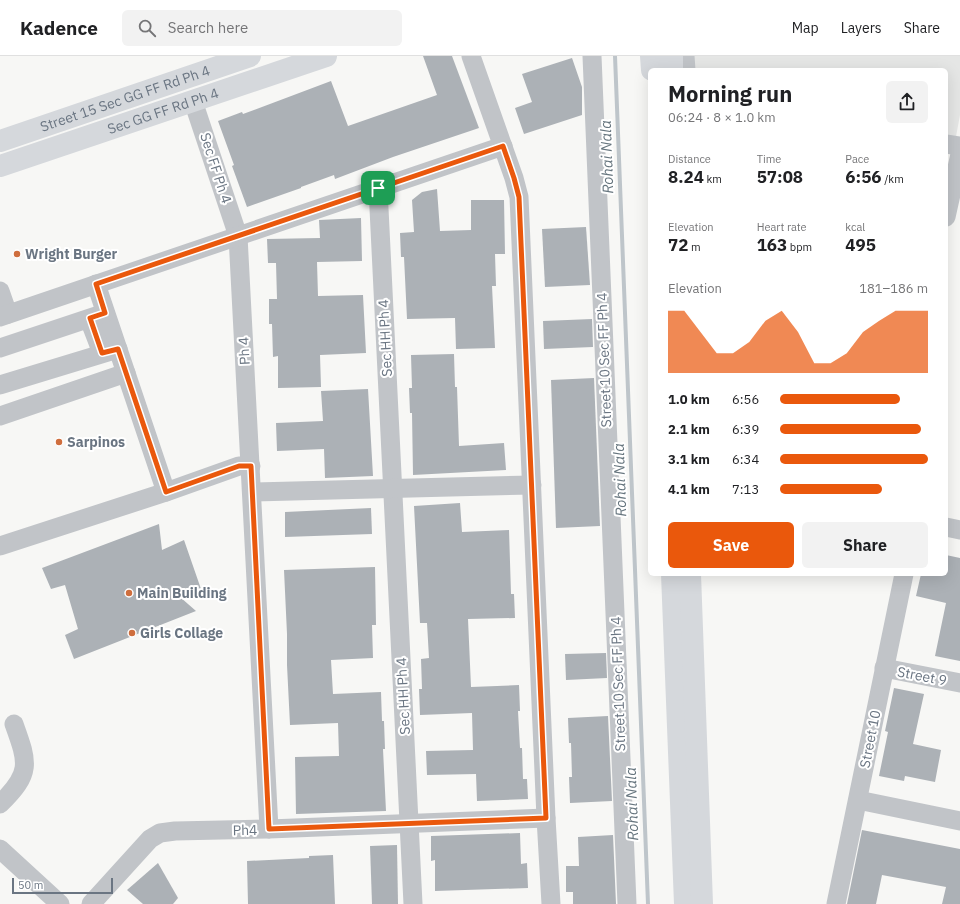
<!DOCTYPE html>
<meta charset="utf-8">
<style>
body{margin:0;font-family:"IBM Plex Sans",sans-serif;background:#f2f2f2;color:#202124;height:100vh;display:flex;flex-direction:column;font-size:15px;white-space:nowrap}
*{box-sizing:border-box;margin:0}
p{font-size:13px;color:#757577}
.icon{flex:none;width:22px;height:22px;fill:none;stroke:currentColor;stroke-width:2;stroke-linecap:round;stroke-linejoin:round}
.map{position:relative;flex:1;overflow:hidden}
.side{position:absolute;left:648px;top:12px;width:300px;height:508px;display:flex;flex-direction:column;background:#fff;border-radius:6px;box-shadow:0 4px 16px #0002}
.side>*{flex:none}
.scale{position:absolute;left:12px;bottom:10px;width:101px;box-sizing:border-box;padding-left:4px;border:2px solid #6a7582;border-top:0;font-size:11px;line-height:14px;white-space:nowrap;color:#6a7582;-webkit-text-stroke:3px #fff;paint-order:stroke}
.pin{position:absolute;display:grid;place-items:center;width:34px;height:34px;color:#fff;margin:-17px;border-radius:8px;box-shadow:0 2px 6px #0006}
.round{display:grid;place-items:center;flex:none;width:42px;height:42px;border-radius:6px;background:#f2f2f2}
.overview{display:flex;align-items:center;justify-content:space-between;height:68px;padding:0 20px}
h1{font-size:22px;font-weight:700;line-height:30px}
.metrics{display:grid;grid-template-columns:repeat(3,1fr);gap:6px;height:68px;padding:4px 20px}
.metrics div{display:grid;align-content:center}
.metrics b{font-size:17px;font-weight:700}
.metrics small{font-size:11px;font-weight:400}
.metrics p{font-size:11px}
.chart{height:112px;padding:8px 20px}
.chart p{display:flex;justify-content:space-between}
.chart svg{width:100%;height:72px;margin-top:4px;fill:#ea580c;opacity:.7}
.action{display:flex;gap:8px;margin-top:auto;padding:8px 20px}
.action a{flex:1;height:46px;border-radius:6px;background:#ea580c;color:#fff;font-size:16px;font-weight:700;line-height:46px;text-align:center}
.action a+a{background:#f2f2f2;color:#202124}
ul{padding:0 20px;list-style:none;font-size:13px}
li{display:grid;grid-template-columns:64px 48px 1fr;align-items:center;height:30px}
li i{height:10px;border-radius:5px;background:#ea580c}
header{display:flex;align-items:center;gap:24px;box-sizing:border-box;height:56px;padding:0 20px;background:#fff;border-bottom:1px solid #e0e0e0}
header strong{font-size:19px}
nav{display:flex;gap:22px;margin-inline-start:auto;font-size:14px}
.search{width:280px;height:36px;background:#f2f2f2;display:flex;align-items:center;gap:10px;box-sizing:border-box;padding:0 14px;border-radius:6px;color:#757577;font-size:15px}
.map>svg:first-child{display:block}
.built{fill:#e5e6e5}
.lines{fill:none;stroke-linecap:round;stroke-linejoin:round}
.stream{stroke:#bec5ca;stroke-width:4}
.building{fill:#acb1b6}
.minor{stroke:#c1c4c8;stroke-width:19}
.major{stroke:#d5d8dc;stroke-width:22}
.route-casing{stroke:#fff;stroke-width:8}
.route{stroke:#ea580c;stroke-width:5}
.poi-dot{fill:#cf6e3d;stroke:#fff;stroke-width:1.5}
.labels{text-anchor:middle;stroke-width:4;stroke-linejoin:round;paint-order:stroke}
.street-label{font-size:14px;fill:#6a7582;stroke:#fff}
.poi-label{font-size:14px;font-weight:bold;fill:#6a7582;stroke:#fff;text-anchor:start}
.water-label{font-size:15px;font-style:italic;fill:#66757e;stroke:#fff}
</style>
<header>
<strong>Kadence</strong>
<div class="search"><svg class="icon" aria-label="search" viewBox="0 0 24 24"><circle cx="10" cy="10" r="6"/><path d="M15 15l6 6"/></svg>Search here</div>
<nav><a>Map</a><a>Layers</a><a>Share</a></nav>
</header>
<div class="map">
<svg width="960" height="848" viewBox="0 0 960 848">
<rect width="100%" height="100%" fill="#f7f7f5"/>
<polygon class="built" points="688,0 960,0 960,59 955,86 946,84 946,14 689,14"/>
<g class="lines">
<polyline class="stream" points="615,0 648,848"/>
</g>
<g class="building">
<polygon points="423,0 452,0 479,72 393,101 335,123 334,119 301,131 301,132 247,151 232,110 234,109 218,65 242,56 243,58 331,25 348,70 437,39"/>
<polygon points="572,2 582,31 582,59 524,78 515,52 532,46 522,18"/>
<polygon points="437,133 440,175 471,174 471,144 504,144 505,198 495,198 496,230 492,230 495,292 456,293 455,262 407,263 404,201 401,201 400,177 414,176 412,144 422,136"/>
<polygon points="361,162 362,205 317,206 318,240 363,239 366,297 320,299 321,331 278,332 278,300 273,301 272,268 269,268 269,243 277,243 276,207 268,207 267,183 320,182 319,164"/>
<polygon points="586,171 590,229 545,231 542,173"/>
<polygon points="592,263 593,291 544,293 543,265"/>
<polygon points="454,298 455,331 457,331 459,390 504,387 506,414 413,419 412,357 410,357 409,332 412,332 411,299"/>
<polygon points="594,322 600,470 556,472 551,324"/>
<polygon points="368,333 373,420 325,422 324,393 277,395 276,367 323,365 321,335"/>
<polygon points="460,447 462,476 509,474 511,538 514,538 515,562 468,563 471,631 519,629 520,655 518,655 520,692 522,692 523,723 527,723 528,743 477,745 476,718 427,719 426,695 473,694 472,657 420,659 419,633 422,633 421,603 429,602 427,567 420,567 414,450"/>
<polygon points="371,452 372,478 285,481 285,456"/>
<polygon points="159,468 162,494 184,484 201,533 180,541 196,555 74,603 65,579 78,573 65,529 51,533 42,512"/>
<polygon points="946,499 960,502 960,605 935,600 946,547 916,540 921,518 946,518"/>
<polygon points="375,511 376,569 372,569 373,602 331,604 333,638 381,636 382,665 384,665 385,693 383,693 386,755 296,758 295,701 339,700 338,667 290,669 287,609 287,578 284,514"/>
<polygon points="606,597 607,622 566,624 565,598"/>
<polygon points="894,632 924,638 913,688 941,694 935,726 905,720 904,725 879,720 888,676 885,675"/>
<polygon points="608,660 612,745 570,747 569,721 572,721 571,687 569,687 568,662"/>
<polygon points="862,774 960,793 960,848 942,848 946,831 882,819 876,848 847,848"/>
<polygon points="520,777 521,808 527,807 528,832 435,835 435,804 431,805 431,780"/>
<polygon points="613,779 616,848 573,848 573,836 566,836 566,810 579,810 578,781"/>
<polygon points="397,789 398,848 372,848 370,790"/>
<polygon points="333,799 335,848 248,848 247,805 309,802 309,800"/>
<polygon points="158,807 178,842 173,848 143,848 127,834"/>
</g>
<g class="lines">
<g class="minor">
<polyline points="471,0 514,122 519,141 546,762 551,848"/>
<polyline points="592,0 627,848"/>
<polyline points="685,0 686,14"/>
<polyline points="193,45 238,180 269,773"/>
<polyline points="946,88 960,90"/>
<polyline points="378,132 413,848"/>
<polyline points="946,161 960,98"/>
<polyline points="96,228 166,436"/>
<polyline points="0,235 8,258"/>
<polyline points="0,261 503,90"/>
<polyline points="89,263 102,297"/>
<polyline points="0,292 105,257"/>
<polyline points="0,329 118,293"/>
<polyline points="0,360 126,317"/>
<polyline points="252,436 532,429"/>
<polyline points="946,471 960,474"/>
<polyline points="0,490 166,436 239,410 251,410"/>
<polyline points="884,612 960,627"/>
<polyline points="858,744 960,765"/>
<path d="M0,748C32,717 28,707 14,668"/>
<polyline points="0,793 60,848"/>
<polyline points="91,848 150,783 160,777 175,775 269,773 546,762"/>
<polyline points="836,848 904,518"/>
</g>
<g class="major">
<polyline points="651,0 652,14"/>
<polyline points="672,0 672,14"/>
<path id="s1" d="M0,85L250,0"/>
<path id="s2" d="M0,110L326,0"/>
<polyline points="672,518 685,848"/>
<polyline points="690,518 702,848"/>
</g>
</g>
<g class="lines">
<g class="route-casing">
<polygon id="route" points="503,90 514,122 519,141 546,762 269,773 251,410 239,410 166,436 118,293 102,297 90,262 105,257 96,228"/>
</g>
<use href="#route" class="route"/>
</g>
<g class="poi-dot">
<circle cx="17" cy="198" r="4"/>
<circle cx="59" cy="386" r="4"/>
<circle cx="129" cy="537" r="4"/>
<circle cx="132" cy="577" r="4"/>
</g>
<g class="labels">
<g class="street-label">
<text dy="5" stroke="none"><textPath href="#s1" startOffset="132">Street 15 Sec GG FF Rd Ph 4</textPath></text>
<text dy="5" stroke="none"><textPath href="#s2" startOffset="172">Sec GG FF Rd Ph 4</textPath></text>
<text transform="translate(216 112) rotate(72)" y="5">Sec FF Ph 4</text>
<text transform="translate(385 282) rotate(-93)" y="5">Sec HH Ph 4</text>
<text transform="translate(244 295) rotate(-93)" y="5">Ph 4</text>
<text transform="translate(604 304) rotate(-92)" y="5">Street 10 Sec FF Ph 4</text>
<text transform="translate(922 620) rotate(11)" y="5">Street 9</text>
<text transform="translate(618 628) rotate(-92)" y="5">Street 10 Sec FF Ph 4</text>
<text transform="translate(403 640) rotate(-93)" y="5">Sec HH Ph 4</text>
<text transform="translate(870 683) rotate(-79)" y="5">Street 10</text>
<text transform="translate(245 774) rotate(-1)" y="5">Ph4</text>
</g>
<g class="poi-label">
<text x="25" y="203">Wright Burger</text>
<text x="67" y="391">Sarpinos</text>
<text x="137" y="542">Main Building</text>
<text x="140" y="582">Girls Collage</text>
</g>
<g class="water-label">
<text transform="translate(607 101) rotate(-92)" y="5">Rohai Nala</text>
<text transform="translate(620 424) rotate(-92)" y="5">Rohai Nala</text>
<text transform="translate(632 748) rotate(-92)" y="5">Rohai Nala</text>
</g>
</g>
</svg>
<div class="scale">50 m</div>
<div class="pin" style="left:378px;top:132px;background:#1e9e55"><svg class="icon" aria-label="arrive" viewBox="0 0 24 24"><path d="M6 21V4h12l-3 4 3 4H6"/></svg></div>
<section class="side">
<div class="overview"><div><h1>Morning run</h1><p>06:24 · 8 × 1.0 km</p></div><a class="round"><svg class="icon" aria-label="share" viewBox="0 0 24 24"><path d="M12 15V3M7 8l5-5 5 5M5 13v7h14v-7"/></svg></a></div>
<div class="metrics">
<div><p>Distance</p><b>8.24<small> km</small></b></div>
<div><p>Time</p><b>57:08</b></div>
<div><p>Pace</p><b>6:56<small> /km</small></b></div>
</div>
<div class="metrics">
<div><p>Elevation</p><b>72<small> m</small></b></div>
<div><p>Heart rate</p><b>163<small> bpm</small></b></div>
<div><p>kcal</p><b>495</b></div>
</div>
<div class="chart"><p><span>Elevation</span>181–186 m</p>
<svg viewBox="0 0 160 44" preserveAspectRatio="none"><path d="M0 44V6L10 6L20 19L30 32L40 32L50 25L60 12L70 6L80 19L90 38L100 38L110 32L120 19L130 12L140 6L150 6L160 6V44z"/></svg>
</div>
<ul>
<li><b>1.0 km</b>6:56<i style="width:81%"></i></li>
<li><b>2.1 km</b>6:39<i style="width:95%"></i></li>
<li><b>3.1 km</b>6:34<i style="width:100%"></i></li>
<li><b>4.1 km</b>7:13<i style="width:69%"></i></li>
</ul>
<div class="action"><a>Save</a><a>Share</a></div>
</section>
</div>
